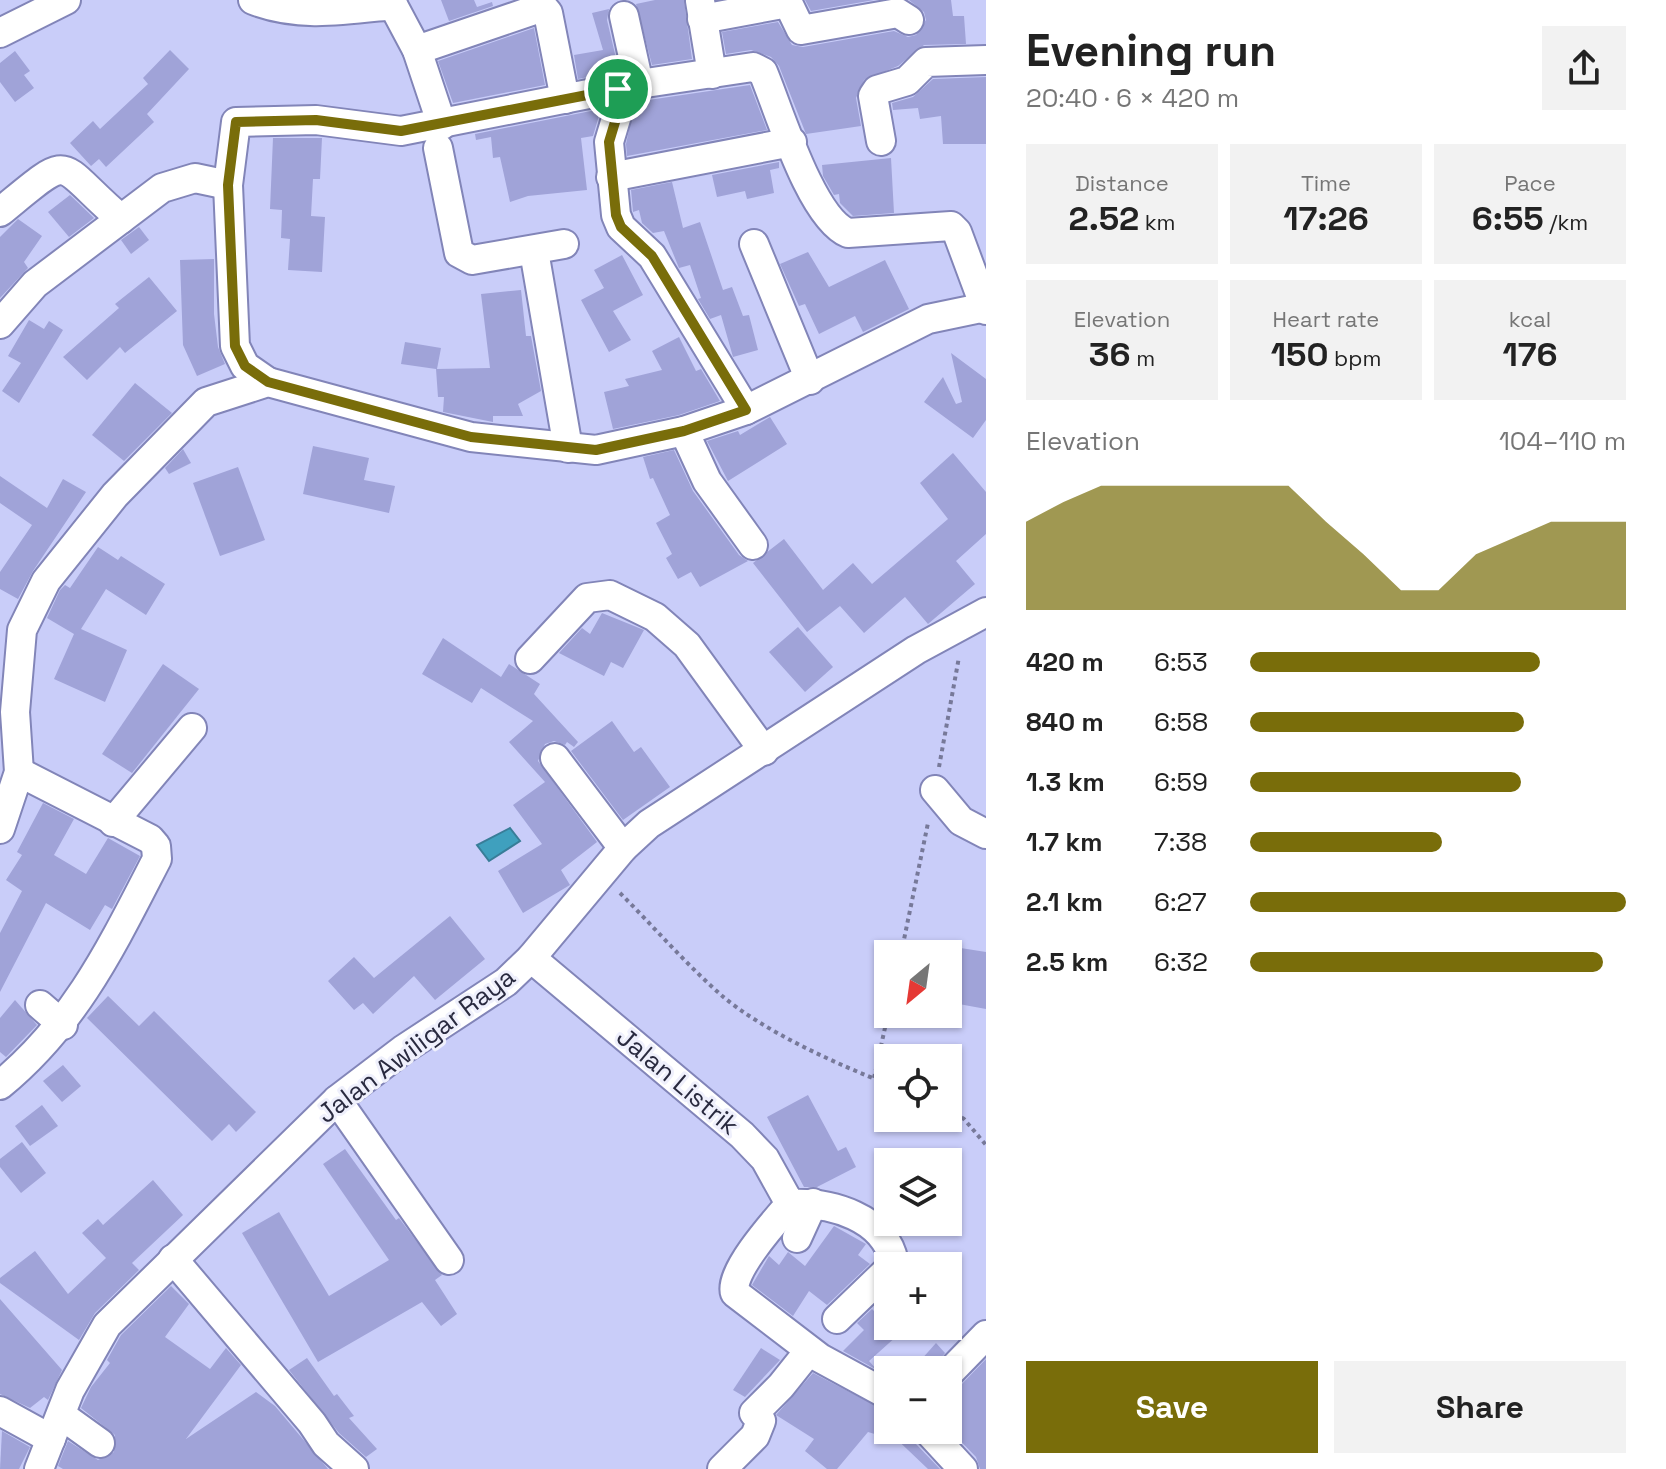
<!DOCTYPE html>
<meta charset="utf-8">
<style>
body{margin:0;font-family:"Space Grotesk",sans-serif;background:#f2f2f2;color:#222;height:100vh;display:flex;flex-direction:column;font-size:30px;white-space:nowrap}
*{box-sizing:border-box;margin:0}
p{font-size:26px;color:#767676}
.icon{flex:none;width:44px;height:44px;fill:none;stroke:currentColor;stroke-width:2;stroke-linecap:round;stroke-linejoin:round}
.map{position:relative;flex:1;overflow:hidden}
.panel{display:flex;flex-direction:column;background:#fff;width:680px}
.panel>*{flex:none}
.needle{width:52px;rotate:209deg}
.controls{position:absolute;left:874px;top:940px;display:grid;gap:16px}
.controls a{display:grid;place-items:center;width:88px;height:88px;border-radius:0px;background:#fff;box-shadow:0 2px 6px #0004;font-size:40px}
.pin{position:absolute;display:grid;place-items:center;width:68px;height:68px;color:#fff;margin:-34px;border:4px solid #fff;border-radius:50%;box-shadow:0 2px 8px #0007}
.round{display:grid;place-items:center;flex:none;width:84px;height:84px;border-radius:0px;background:#f2f2f2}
.headline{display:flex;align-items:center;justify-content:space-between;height:136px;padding:0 40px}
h1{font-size:44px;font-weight:600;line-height:60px}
.stats{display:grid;grid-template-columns:repeat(3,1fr);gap:12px;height:136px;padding:8px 40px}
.stats div{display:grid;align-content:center;border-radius:0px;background:#f2f2f2;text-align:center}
.stats b{font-size:34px;font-weight:600}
.stats small{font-size:22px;font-weight:400}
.stats p{font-size:22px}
.chart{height:224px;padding:16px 40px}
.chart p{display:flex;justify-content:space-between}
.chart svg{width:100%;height:144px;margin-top:8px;fill:#796d0a;opacity:.7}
.primary-button{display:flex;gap:16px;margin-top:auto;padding:16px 40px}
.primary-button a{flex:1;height:92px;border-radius:0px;background:#796d0a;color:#fff;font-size:32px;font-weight:600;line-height:92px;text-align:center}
.primary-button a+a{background:#f2f2f2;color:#222}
ul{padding:0 40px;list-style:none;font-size:26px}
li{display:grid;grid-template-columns:128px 96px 1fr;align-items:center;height:60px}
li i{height:20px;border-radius:10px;background:#796d0a}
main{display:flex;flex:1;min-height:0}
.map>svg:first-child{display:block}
.water{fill:#3fa0be;stroke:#387d98;stroke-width:2}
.building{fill:#a0a3d8}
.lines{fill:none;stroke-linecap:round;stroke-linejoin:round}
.minor-casing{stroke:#8285b8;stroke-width:32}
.path{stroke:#777999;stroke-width:4;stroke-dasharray:4 4;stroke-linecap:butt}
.minor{stroke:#fff;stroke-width:28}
.route-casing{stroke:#fff;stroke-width:16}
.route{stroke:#796d0a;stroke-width:10}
.labels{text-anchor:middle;stroke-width:6;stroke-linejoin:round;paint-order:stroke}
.street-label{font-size:26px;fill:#292a3f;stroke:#eff0fc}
</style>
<main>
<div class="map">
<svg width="986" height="1469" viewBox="0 0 986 1469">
<rect width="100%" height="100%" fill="#c9cdf9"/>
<polygon class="water" points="510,828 520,841 489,861 477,845"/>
<g class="building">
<polygon points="441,0 474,0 477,7 492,2 493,6 449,21"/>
<polygon points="655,0 684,0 692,59 652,65 636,4"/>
<polygon points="805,0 874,0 811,11"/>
<polygon points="909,0 951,0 953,16 964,16 966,44 924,45 898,66 864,80 856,98 861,126 806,134 779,66 771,57 751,50 726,54 722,32 778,22 792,45 803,47 894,31 908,37 916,35 926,20 924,12"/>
<polygon points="609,9 607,20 619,71 578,79 574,55 603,50 592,13"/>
<polygon points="534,28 545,85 453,103 438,61"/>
<polygon points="170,50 189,69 147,114 154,122 106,167 99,159 91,166 70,143 93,121 100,129 148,84 143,78"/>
<polygon points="15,51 30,71 24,75 34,88 15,102 0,82 0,63"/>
<polygon points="986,77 986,144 943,144 941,116 920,119 918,108 893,110 892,103 913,97 933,79"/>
<polygon points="750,85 767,130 627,156 626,144 635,102"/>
<polygon points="601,109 593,136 581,138 587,190 528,196 510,202 500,157 493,158 491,137 476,140 475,134"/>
<polygon points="273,138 322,138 320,179 313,179 311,216 325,217 322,272 288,270 290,239 281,238 282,210 270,209"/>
<polygon points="891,158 894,213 853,216 840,203 839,194 834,195 823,176 822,165"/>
<polygon points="779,162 779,168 770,170 774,193 747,199 745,191 717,197 712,175"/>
<polygon points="672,182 683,228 700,222 723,290 732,287 743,316 749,315 758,350 733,357 721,315 710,319 698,299 701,298 690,265 679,268 664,231 653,233 642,223 639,210 633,212 631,190"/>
<polygon points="70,195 94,218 69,237 48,212"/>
<polygon points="18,219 42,236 24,262 28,268 0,298 0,237"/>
<polygon points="139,227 149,240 131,254 121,240"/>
<polygon points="808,252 829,287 885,260 909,309 863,332 855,316 819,334 805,304 799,306 780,264"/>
<polygon points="622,255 643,295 613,311 631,340 609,352 581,300 604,288 594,270"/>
<polygon points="214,259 214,314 218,347 225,364 197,376 183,345 180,260"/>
<polygon points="149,277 177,311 125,353 120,347 87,380 63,357 119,308 115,304"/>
<polygon points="521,290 526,336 531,336 541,391 518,404 523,416 493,416 493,422 443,412 444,397 438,397 436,369 401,364 405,342 441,348 437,369 490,368 481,294"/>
<polygon points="29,320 44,329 49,321 63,330 19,403 2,391 21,363 8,356"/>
<polygon points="679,337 696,371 701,369 720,401 679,415 613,429 604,392 629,386 625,379 662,370 652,351"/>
<polygon points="951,353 986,379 986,420 973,438 924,402 943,377 956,404 962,402"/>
<polygon points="135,383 172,413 124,461 92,435"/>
<polygon points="770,417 787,444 728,481 707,441 738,431 740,435"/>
<polygon points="313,446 369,458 364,480 395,486 389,513 303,494"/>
<polygon points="183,449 191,463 169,474 165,468"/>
<polygon points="674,450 693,491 739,555 748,561 700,587 691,572 678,579 666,558 672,554 656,523 670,515 653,478 650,479 643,457"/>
<polygon points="953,453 986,492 986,534 956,561 975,584 928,624 905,597 864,633 840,606 807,632 753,563 784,539 823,590 853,563 872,584 948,519 920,483"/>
<polygon points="238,467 265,540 220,556 193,483"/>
<polygon points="0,476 47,508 63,479 86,492 33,571 18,599 0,589 0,572 32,525 0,503"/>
<polygon points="98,547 118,560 121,556 165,584 146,615 106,589 81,629 127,650 105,702 54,679 74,634 47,618 60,590 65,585 70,588"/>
<polygon points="602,613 644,630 623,668 611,662 604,676 559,653 582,628 590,634"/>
<polygon points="798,627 833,667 805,692 769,652"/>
<polygon points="443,638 501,677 509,664 540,684 534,694 578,742 574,747 567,742 565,745 554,741 545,744 538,761 597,842 561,870 570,885 523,913 498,871 542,844 513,805 545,782 509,742 533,721 481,688 472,703 422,674"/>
<polygon points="163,664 199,689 132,773 102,754"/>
<polygon points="612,721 634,752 641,747 670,787 623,820 571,751"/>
<polygon points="43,803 74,819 54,855 86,874 108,838 140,856 112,909 105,905 90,930 46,903 0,992 0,933 22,891 6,880 22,855 17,852"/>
<polygon points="450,916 485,959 435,1000 414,976 373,1014 363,1003 354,1010 328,981 354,957 374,978"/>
<polygon points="948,946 986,952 986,1009 948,1002"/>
<polygon points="108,996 139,1026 154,1011 256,1112 236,1132 229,1124 212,1141 87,1018"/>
<polygon points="15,1000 37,1025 6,1057 0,1052 0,1018"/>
<polygon points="63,1065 81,1086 62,1102 43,1081"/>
<polygon points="808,1095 838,1151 846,1147 856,1167 817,1187 804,1187 767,1117"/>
<polygon points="42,1105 58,1126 30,1146 15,1126"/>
<polygon points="22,1142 46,1173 21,1193 0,1167 0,1159"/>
<polygon points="345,1149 396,1220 399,1218 442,1275 435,1280 457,1314 441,1326 422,1302 318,1362 242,1233 279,1212 329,1296 389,1260 323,1164"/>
<polygon points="153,1180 183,1215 132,1263 139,1270 95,1313 79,1340 0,1283 0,1278 35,1251 68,1294 106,1258 82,1233 98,1219 103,1225"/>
<polygon points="834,1226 866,1244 858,1255 870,1264 827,1305 809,1291 793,1316 752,1285 769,1256 779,1265 788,1252 805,1266"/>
<polygon points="171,1286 189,1304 165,1337 210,1369 226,1348 241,1365 186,1439 256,1392 275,1406 328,1469 63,1469 58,1466 68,1441 98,1460 114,1452 115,1435 81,1408 91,1387 110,1363 107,1360 121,1335"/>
<polygon points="0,1299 62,1370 48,1400 44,1397 30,1408 0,1394"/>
<polygon points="872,1309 898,1335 869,1361 877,1370 843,1351 864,1330 857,1323"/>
<polygon points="936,1343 945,1353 932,1370 912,1370"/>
<polygon points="761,1348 780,1360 745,1397 733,1390"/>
<polygon points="307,1358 334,1396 337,1394 354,1416 349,1418 377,1449 366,1457 339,1433 289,1370"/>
<polygon points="986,1359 986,1469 980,1469 976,1457 948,1428 948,1391 960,1386"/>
<polygon points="813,1373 888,1412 888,1430 910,1430 914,1442 940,1469 928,1469 888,1431 888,1438 868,1432 837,1469 827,1469 805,1451 814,1439 776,1415"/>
<polygon points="2,1431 30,1447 19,1469 0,1469"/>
</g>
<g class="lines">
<g class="minor-casing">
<g id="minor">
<path d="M253,0C298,18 345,10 393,5"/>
<polyline points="700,1 712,74"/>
<polyline points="393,5 417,50 442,125"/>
<polyline points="624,16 639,84"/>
<polyline points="702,19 788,3 801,30 898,13 909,20"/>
<polyline points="0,33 66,0"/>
<polyline points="417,50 543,7 548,13 565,99"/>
<polyline points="618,89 618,112 609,142 616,215 621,227 652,256 746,410"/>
<polyline points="881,141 873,96 877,90 907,81 926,62 986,60"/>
<polyline points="438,148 459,253 472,260 564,244"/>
<polyline points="611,177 792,142"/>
<path d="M0,212C76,150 53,161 121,219"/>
<polyline points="754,244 810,380"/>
<polyline points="534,251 568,448"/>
<polyline points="0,324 35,284 162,188 195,178 228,185"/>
<path d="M268,382L245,366L235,346L228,185L236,122L316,120L401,131L639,84L753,67L763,72C779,110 811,218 848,233L951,226L957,232L986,310"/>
<polyline points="684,431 707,481 753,545"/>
<polyline points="530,659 587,598 610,595 655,617 687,645 764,751"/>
<polyline points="555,758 623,848"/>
<polyline points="935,790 961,821 986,834"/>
<polyline points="113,822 192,728"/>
<polyline points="0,829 19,772 15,712 22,630 46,581 115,495 206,402 268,382 471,437 596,450 684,431 746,410 928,319 986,307"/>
<path d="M531,958L742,1135L765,1159L790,1204C831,1202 885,1217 894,1262L891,1266"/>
<polyline points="40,1005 63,1025"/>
<path d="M0,1085C76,1023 113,944 157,859L156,846L150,839L19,772"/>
<polyline points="337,1100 449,1260"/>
<path d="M790,1204C776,1220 728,1273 735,1293L820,1358L888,1395"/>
<polyline points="797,1238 813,1203"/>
<polyline points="173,1259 312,1423 326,1444 354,1469"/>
<polyline points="837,1319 888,1270"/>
<polyline points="948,1374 986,1335"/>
<polyline points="0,1411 51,1439"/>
<polyline points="61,1415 100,1443"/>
<polyline points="927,1430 963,1469"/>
<polyline points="39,1469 70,1390 107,1325 337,1100 404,1049 506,982 531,958 623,848 649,824 916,650 986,612"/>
<polyline points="722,1469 755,1436 761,1421 754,1413 781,1386 809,1351"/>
</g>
</g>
<g class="path">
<polyline points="939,767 959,657"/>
<path d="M620,893C653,926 685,963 720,994C761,1030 836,1064 888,1084"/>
<polyline points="901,954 928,823"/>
<polyline points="874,1078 888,1014"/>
<polyline points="948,1109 964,1119 986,1145"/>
</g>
<use href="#minor" class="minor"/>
</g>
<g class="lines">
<g class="route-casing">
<polygon id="route" points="618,89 618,112 609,142 616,215 621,227 652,256 746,410 684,431 596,450 471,437 268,382 245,366 235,346 228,185 236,122 316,120 401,131"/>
</g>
<use href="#route" class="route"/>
</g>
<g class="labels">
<g class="street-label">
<text transform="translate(416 1045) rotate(-37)" y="9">Jalan Awiligar Raya</text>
<text transform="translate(678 1081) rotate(40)" y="9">Jalan Listrik</text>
</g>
</g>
</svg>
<div class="controls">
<a><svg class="needle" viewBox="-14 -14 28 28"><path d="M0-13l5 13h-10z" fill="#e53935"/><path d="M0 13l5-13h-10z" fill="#767676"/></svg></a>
<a><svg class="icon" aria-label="locate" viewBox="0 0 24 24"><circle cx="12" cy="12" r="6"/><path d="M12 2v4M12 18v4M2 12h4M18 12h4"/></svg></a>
<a><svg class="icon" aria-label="layers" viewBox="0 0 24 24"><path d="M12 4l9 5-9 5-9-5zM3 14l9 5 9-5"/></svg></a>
<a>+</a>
<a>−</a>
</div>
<div class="pin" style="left:618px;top:89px;background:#1e9e55"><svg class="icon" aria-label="arrive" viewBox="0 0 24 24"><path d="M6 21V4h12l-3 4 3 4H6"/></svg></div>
</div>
<section class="panel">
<div class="headline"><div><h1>Evening run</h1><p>20:40 · 6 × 420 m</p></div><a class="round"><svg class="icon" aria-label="share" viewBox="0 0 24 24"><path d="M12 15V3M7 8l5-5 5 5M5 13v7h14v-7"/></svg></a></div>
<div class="stats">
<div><p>Distance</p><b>2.52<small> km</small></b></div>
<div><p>Time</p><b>17:26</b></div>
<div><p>Pace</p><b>6:55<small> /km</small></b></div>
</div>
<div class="stats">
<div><p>Elevation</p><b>36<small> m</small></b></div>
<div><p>Heart rate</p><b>150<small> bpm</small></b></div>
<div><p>kcal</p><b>176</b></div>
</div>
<div class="chart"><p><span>Elevation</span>104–110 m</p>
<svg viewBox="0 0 160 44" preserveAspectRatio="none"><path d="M0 44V17L10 11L20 6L30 6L40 6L50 6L60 6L70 6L80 17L90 27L100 38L110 38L120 27L130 22L140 17L150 17L160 17V44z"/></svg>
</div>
<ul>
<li><b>420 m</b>6:53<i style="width:77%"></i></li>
<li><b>840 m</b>6:58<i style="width:73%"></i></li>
<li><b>1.3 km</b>6:59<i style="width:72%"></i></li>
<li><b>1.7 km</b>7:38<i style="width:51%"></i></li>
<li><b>2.1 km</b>6:27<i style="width:100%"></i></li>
<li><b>2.5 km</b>6:32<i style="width:94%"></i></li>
</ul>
<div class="primary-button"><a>Save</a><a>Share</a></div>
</section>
</main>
